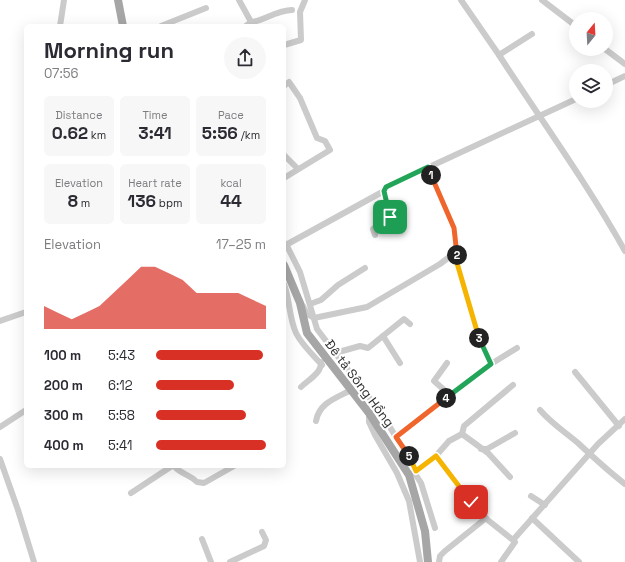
<!DOCTYPE html>
<meta charset="utf-8">
<style>
body{margin:0;font-family:"Space Grotesk",sans-serif;background:#f7f7f7;color:#2b2b33;height:100vh;display:flex;flex-direction:column;font-size:15px;white-space:nowrap}
*{box-sizing:border-box;margin:0}
p{font-size:13px;color:#7c7c81}
.icon{flex:none;width:22px;height:22px;fill:none;stroke:currentColor;stroke-width:2;stroke-linecap:round;stroke-linejoin:round}
.map{position:relative;flex:1;overflow:hidden}
.drawer{position:absolute;left:24px;top:24px;width:262px;height:444px;display:flex;flex-direction:column;background:#fff;border-radius:6px;box-shadow:0 4px 16px #0002}
.drawer>*{flex:none}
.needle{width:26px;rotate:18deg}
.buttons{position:absolute;left:569px;top:12px;display:grid;gap:8px}
.buttons a{display:grid;place-items:center;width:44px;height:44px;border-radius:50%;background:#fff;box-shadow:0 4px 16px #0002;font-size:20px}
.pin{position:absolute;display:grid;place-items:center;width:34px;height:34px;color:#fff;margin:-17px;border-radius:8px;box-shadow:0 2px 6px #0006}
.km{position:absolute;width:20px;height:20px;margin:-10px;border-radius:50%;background:#222;color:#fff;font-size:11px;line-height:20px;text-align:center}
.round{display:grid;place-items:center;flex:none;width:42px;height:42px;border-radius:21px;background:#f7f7f7}
.overview{display:flex;align-items:center;justify-content:space-between;height:68px;padding:0 20px}
h1{font-size:22px;font-weight:700;line-height:30px}
.metrics{display:grid;grid-template-columns:repeat(3,1fr);gap:6px;height:68px;padding:4px 20px}
.metrics div{display:grid;align-content:center;border-radius:6px;background:#f7f7f7;text-align:center}
.metrics b{font-size:17px;font-weight:700}
.metrics small{font-size:11px;font-weight:400}
.metrics p{font-size:11px}
.chart{height:112px;padding:8px 20px}
.chart p{display:flex;justify-content:space-between}
.chart svg{width:100%;height:72px;margin-top:4px;fill:#d93025;opacity:.7}
ul{padding:0 20px;list-style:none;font-size:13px}
li{display:grid;grid-template-columns:64px 48px 1fr;align-items:center;height:30px}
li i{height:10px;border-radius:5px;background:#d93025}
.map>svg:first-child{display:block}
.lines{fill:none;stroke-linecap:round;stroke-linejoin:round}
.minor{stroke:#cbcbcb;stroke-width:6}
.major{stroke:#a6a6a6;stroke-width:8}
.split-1-casing{stroke:#fff;stroke-width:8}
.split-2-casing{stroke:#fff;stroke-width:8}
.split-3-casing{stroke:#fff;stroke-width:8}
.split-4-casing{stroke:#fff;stroke-width:8}
.split-5-casing{stroke:#fff;stroke-width:8}
.split-6-casing{stroke:#fff;stroke-width:8}
.split-1{stroke:#22a559;stroke-width:5}
.split-2{stroke:#f0652b;stroke-width:5}
.split-3{stroke:#f5b400;stroke-width:5}
.split-4{stroke:#22a559;stroke-width:5}
.split-5{stroke:#f0652b;stroke-width:5}
.split-6{stroke:#f5b400;stroke-width:5}
.labels{text-anchor:middle;stroke-width:4;stroke-linejoin:round;paint-order:stroke}
.street-label{font-size:13px;fill:#2e2e2e;stroke:#fff}
</style>
<div class="map">
<svg width="625" height="562" viewBox="0 0 625 562">
<rect width="100%" height="100%" fill="#fff"/>
<g class="lines">
<g class="minor">
<polyline points="239,0 250,20 250,23 246,26"/>
<polyline points="461,0 499,55"/>
<polyline points="542,0 576,26"/>
<path d="M250,22C260,23 276,10 292,10"/>
<polyline points="60,26 64,0"/>
<polyline points="161,26 206,8"/>
<path d="M532,34L499,55C541,120 587,183 625,251"/>
<polyline points="284,45 301,40 300,12 305,0"/>
<polyline points="605,49 625,64"/>
<polyline points="606,85 625,76"/>
<polyline points="284,86 289,82 300,98 317,138 325,141 330,150 284,178"/>
<polyline points="284,155 298,169"/>
<polyline points="375,235 373,229 390,217 384,191"/>
<polyline points="286,244 300,272 317,329 384,417 416,471"/>
<polyline points="284,246 384,191 386,187 576,99"/>
<path d="M284,284C290,300 289,318 296,333C302,345 313,355 322,365"/>
<polyline points="310,304 321,300 338,285 365,268"/>
<polyline points="303,306 307,314 314,318 367,307 440,264 457,251"/>
<polyline points="0,321 26,312"/>
<polyline points="383,336 400,363"/>
<polyline points="335,353 360,346 368,348 404,319 410,324"/>
<polyline points="447,363 434,381 450,395"/>
<polyline points="491,364 517,348"/>
<polyline points="575,372 619,426"/>
<path d="M301,387C308,380 322,373 321,362"/>
<path d="M540,410C552,424 564,431 578,443C593,457 608,471 625,484"/>
<polyline points="369,414 369,422 375,435 397,473 409,501 420,562"/>
<path d="M316,421C319,403 336,398 351,390"/>
<polyline points="0,427 26,410"/>
<polyline points="462,434 488,453 510,477"/>
<polyline points="396,437 491,364 474,324 457,263 458,249 454,228 428,167"/>
<polyline points="481,449 487,449 515,433"/>
<polyline points="436,456 462,491 484,517 513,540 598,444 625,419"/>
<polyline points="0,459 18,510 34,562"/>
<path d="M174,466C182,475 189,474 197,482L204,483L234,466"/>
<polyline points="414,472 435,457 449,441 462,434 464,426 513,385"/>
<polyline points="414,472 421,483 435,528"/>
<polyline points="131,493 172,466"/>
<polyline points="531,496 545,505"/>
<polyline points="532,518 579,562"/>
<polyline points="202,539 211,562"/>
<polyline points="230,562 264,546 266,540 262,532"/>
<polyline points="439,562 440,556 445,551 486,518"/>
<polyline points="501,562 515,542 513,540"/>
</g>
<g class="major">
<polyline points="118,0 123,26"/>
<polyline points="284,265 300,303 307,333 369,413 409,475 425,531 428,562"/>
</g>
</g>
<g class="lines">
<g class="split-1-casing">
<polyline id="split-1" points="390,217 384,191 386,187 428,167 431,175"/>
</g>
<g class="split-2-casing">
<polyline id="split-2" points="431,175 454,228 457,255"/>
</g>
<g class="split-3-casing">
<polyline id="split-3" points="457,255 457,263 479,338"/>
</g>
<g class="split-4-casing">
<polyline id="split-4" points="446,398 491,364 479,338"/>
</g>
<g class="split-5-casing">
<polyline id="split-5" points="409,456 396,437 446,398"/>
</g>
<g class="split-6-casing">
<polyline id="split-6" points="409,456 416,471 436,456 471,502"/>
</g>
<use href="#split-1" class="split-1"/>
<use href="#split-2" class="split-2"/>
<use href="#split-3" class="split-3"/>
<use href="#split-4" class="split-4"/>
<use href="#split-5" class="split-5"/>
<use href="#split-6" class="split-6"/>
</g>
<g class="labels">
<g class="street-label">
<text transform="translate(360 383) rotate(53)" y="5">Đê tả Sông Hồng</text>
</g>
</g>
</svg>
<div class="buttons">
<a><svg class="needle" viewBox="-14 -14 28 28"><path d="M0-13l5 13h-10z" fill="#e53935"/><path d="M0 13l5-13h-10z" fill="#7c7c81"/></svg></a>
<a><svg class="icon" aria-label="layers" viewBox="0 0 24 24"><path d="M12 4l9 5-9 5-9-5zM3 14l9 5 9-5"/></svg></a>
</div>
<div class="pin" style="left:390px;top:217px;background:#1e9e55"><svg class="icon" aria-label="arrive" viewBox="0 0 24 24"><path d="M6 21V4h12l-3 4 3 4H6"/></svg></div>
<div class="pin" style="left:471px;top:502px;background:#d93025"><svg class="icon" aria-label="check" viewBox="0 0 24 24"><path d="M5 12l5 5 9-10"/></svg></div>
<b class="km" style="left:431px;top:175px">1</b>
<b class="km" style="left:457px;top:255px">2</b>
<b class="km" style="left:479px;top:338px">3</b>
<b class="km" style="left:446px;top:398px">4</b>
<b class="km" style="left:409px;top:456px">5</b>
<section class="drawer">
<div class="overview"><div><h1>Morning run</h1><p>07:56</p></div><a class="round"><svg class="icon" aria-label="share" viewBox="0 0 24 24"><path d="M12 15V3M7 8l5-5 5 5M5 13v7h14v-7"/></svg></a></div>
<div class="metrics">
<div><p>Distance</p><b>0.62<small> km</small></b></div>
<div><p>Time</p><b>3:41</b></div>
<div><p>Pace</p><b>5:56<small> /km</small></b></div>
</div>
<div class="metrics">
<div><p>Elevation</p><b>8<small> m</small></b></div>
<div><p>Heart rate</p><b>136<small> bpm</small></b></div>
<div><p>kcal</p><b>44</b></div>
</div>
<div class="chart"><p><span>Elevation</span>17–25 m</p>
<svg viewBox="0 0 160 44" preserveAspectRatio="none"><path d="M0 44V30L10 34L20 38L30 34L40 30L50 22L60 14L70 6L80 6L90 10L100 14L110 22L120 22L130 22L140 22L150 26L160 30V44z"/></svg>
</div>
<ul>
<li><b>100 m</b>5:43<i style="width:97%"></i></li>
<li><b>200 m</b>6:12<i style="width:71%"></i></li>
<li><b>300 m</b>5:58<i style="width:82%"></i></li>
<li><b>400 m</b>5:41<i style="width:100%"></i></li>
</ul>
</section>
</div>
